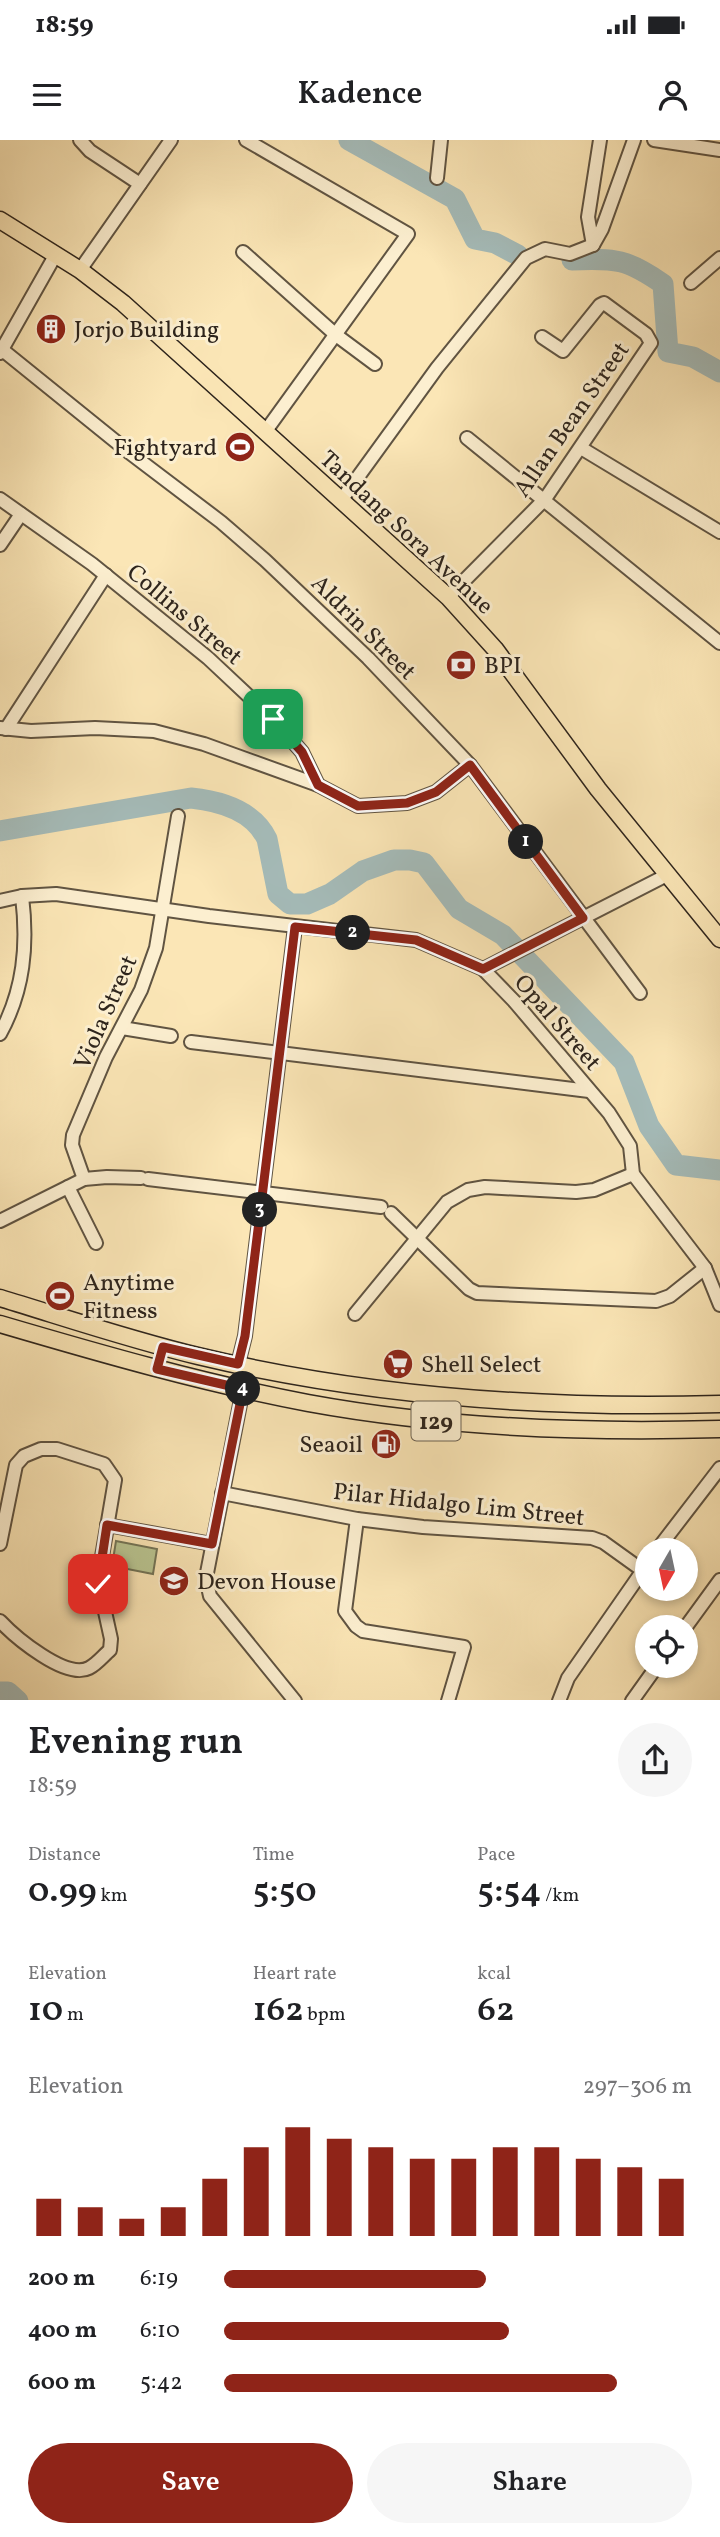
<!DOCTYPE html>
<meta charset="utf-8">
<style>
body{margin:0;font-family:Vollkorn,serif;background:#f6f6f6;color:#202124;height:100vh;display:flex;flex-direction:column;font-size:26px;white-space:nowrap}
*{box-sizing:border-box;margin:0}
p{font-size:23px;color:#757577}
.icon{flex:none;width:38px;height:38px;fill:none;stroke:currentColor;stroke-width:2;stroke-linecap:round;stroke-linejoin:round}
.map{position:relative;height:1560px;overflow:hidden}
.side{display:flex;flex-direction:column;background:#fff;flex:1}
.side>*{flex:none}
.needle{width:46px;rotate:189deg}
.buttons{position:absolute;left:635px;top:1398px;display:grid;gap:14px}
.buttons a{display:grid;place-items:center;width:63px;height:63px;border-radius:50%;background:#fff;box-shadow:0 4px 10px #0003;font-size:35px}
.pin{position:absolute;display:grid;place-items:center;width:60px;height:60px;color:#fff;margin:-30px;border-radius:14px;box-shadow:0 4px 10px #0006}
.km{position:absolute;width:35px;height:35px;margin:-18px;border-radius:50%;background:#222;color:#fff;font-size:19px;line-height:35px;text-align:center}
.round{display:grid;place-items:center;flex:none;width:74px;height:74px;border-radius:37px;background:#f6f6f6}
.summary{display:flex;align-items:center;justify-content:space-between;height:119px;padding:0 28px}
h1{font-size:38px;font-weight:600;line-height:52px}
.figures{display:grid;grid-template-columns:repeat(3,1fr);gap:10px;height:119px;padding:7px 28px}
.figures div{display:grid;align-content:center}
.figures b{font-size:35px;font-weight:600}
.figures small{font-size:19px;font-weight:400}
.figures p{font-size:19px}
.chart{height:196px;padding:14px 28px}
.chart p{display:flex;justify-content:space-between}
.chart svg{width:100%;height:126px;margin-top:7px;stroke:#8f2418;stroke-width:6}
.cta{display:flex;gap:14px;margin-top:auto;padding:14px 28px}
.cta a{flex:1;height:80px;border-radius:42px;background:#8f2418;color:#fff;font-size:28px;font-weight:600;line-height:80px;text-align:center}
.cta a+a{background:#f6f6f6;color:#202124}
ul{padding:0 28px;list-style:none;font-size:23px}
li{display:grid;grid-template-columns:112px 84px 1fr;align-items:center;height:52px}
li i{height:18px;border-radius:9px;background:#8f2418}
.status{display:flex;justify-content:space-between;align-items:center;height:49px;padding:0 35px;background:#fff;direction:ltr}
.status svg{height:19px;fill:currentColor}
header{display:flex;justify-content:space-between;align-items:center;height:91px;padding:0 28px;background:#fff;font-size:32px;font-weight:600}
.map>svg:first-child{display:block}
.pitch{fill:#bac692;stroke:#747557;stroke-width:2}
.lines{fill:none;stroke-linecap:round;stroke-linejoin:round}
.river{stroke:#a5bcba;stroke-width:21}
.minor-casing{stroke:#605442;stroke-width:16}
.major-casing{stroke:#2d241c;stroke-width:19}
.minor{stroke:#fcefd0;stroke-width:12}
.major{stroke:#fbe6b6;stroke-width:16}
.route-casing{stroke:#fff;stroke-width:14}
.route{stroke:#8f2418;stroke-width:9}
.labels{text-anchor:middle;stroke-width:6;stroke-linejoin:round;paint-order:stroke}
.shield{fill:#fcefd0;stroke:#6b6152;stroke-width:2}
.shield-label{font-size:23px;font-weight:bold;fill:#2d241c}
.poi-label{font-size:24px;fill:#2d241c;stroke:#fcefd0;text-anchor:start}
.street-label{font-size:24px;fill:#2d241c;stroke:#fcefd0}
</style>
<div class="status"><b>18:59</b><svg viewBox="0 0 49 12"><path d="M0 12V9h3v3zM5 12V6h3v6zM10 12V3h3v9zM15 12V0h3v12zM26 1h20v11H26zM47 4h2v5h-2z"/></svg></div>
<header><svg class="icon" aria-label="menu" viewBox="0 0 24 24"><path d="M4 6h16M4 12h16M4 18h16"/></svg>Kadence<svg class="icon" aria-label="person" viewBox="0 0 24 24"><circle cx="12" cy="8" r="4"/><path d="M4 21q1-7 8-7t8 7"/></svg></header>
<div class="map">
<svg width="720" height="1561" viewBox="0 0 720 1561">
<rect width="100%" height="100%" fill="#fbe6b6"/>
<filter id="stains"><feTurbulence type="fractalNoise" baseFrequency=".00286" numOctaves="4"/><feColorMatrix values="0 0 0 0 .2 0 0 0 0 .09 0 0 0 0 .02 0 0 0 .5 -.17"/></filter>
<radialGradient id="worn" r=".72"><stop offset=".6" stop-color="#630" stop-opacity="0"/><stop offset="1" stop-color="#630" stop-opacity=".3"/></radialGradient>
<polygon class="pitch" points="116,1401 157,1409 153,1434 112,1426"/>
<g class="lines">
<g class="river">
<polyline points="349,0 455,59 475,99 495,103 518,115"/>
<path d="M572,120C616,118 627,119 663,144L668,212L693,217L720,232"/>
<path d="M0,691L191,658C220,661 253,670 267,699L278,754L290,764H307L330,754L363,731L394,720H410L424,723L459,769L503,795L624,922L649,986L676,1025L720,1030"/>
<polyline points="0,1552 8,1552 18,1561"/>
</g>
<g class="minor-casing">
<g id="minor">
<polyline points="80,0 90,11 140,44"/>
<polyline points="246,0 408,94 265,292"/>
<polyline points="654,0 720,10"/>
<polyline points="437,38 441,0"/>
<polyline points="593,105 588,77 600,0"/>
<polyline points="243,112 336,195 375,224"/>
<polyline points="80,130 171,0"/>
<polyline points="691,143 720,118"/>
<polyline points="0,208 130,313 221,382 265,420 368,518 470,625 640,853"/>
<polyline points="0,213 56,114"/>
<polyline points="467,298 720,503"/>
<polyline points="581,308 720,392"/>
<polyline points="0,359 92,424 208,518 273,579 302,612 318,645"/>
<polyline points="342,359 437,228 526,118 545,109 570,114 593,105 602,89 634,0"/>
<polyline points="0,405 21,374"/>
<polyline points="448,457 545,359 651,203 646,194 604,163 600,165 563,211 542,197"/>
<polyline points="0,588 31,591 95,588 154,591 204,604 318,645 358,666 407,663 436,652 470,625"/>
<polyline points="6,589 106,435"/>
<polyline points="0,761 22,756 56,754 209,776 416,800 483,829 514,861 609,973 630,1006 633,1034 705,1128 720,1165"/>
<polyline points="483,829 667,735"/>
<polyline points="122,888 171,896"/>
<path d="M0,894C24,850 28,805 22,756"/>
<polyline points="191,902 589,951"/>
<polyline points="84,1039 72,1005 73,995 106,917 141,850 156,808 178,676"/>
<polyline points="148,1039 381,1067"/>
<polyline points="68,1047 96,1103"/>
<polyline points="391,1073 469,1149 477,1153 656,1161 670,1156 705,1128"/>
<polyline points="0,1081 84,1039 107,1037 141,1038"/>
<polyline points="355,1174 447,1062 468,1050 485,1047 576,1052 594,1050 633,1034"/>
<polyline points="238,1224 245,1196 295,787"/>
<polyline points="243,1249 206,1438 210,1456 295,1561"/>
<polyline points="222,1353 357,1379 423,1387 592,1398 603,1402 642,1430"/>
<polyline points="357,1379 345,1471 356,1486 363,1491 464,1507 448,1561"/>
<polyline points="107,1385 212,1404"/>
<path d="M0,1404L16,1325L24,1316L41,1309H57L104,1324L115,1340L98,1440L111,1499L110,1510C104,1515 97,1524 89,1528C66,1540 15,1497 0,1481"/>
<polyline points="657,1410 720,1328"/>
<polyline points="685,1488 720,1440"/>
<polyline points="559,1561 568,1538 648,1423"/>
<polyline points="632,1561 657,1526"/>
</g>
</g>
<g class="major-casing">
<g id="major">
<polyline points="0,80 80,130 123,163 448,457 495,509 598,649 720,799"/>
<path d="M0,1158C66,1178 131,1200 198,1216C369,1257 545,1269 720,1264"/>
<path d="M0,1184C102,1214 203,1243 308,1263C444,1288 582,1293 720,1289"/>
</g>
</g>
<use href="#minor" class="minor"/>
<use href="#major" class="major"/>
</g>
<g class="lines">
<g class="route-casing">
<polyline id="route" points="98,1444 107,1385 212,1404 243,1249 157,1229 163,1207 238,1224 245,1196 295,787 416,800 483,829 583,778 470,625 436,652 407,663 358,666 318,645 302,612 273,579"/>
</g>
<use href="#route" class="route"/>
</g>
<defs>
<g id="building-disc" transform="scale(1.575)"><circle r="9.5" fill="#8f2418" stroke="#fcefd0"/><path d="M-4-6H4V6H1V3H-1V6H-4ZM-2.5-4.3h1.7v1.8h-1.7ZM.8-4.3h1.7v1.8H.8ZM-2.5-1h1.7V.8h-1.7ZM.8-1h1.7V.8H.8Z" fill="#fff"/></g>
<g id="stadium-disc" transform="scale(1.575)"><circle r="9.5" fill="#8f2418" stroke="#fcefd0"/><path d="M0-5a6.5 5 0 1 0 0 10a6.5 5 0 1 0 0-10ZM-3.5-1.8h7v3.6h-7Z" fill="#fff"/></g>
<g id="bank-disc" transform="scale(1.575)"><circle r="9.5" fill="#8f2418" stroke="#fcefd0"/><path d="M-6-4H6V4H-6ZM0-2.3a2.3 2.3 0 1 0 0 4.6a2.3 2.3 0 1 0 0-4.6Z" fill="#fff"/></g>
<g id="supermarket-disc" transform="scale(1.575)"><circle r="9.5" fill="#8f2418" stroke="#fcefd0"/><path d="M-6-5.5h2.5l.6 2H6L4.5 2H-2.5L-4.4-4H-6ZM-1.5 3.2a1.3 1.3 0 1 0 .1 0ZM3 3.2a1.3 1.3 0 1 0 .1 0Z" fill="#fff"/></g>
<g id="fuel-disc" transform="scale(1.575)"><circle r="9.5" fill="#8f2418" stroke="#fcefd0"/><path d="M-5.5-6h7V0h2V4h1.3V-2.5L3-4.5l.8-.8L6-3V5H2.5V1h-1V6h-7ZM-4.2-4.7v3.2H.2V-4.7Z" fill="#fff"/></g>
<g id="university-disc" transform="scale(1.575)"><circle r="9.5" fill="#8f2418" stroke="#fcefd0"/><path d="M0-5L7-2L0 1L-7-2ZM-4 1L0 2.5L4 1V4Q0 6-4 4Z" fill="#fff"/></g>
</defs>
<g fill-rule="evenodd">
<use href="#building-disc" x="51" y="189"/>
<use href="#stadium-disc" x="240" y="307"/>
<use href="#bank-disc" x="461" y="525"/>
<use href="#stadium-disc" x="60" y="1156"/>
<use href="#supermarket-disc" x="398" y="1224"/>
<use href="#fuel-disc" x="386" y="1304"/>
<use href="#university-disc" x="174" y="1441"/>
</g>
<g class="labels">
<rect class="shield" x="411.5" y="1261.5" width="49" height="39" rx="5"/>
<g class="shield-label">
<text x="436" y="1289">129</text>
</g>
<g class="poi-label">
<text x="74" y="197">Jorjo Building</text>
<text x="217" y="315" text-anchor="end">Fightyard</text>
<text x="484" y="533">BPI</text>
<text x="83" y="1150">Anytime<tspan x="83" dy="28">Fitness</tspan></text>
<text x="421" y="1232">Shell Select</text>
<text x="363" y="1312" text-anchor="end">Seaoil</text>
<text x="197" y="1449">Devon House</text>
</g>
<g class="street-label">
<text transform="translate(571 279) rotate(-55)" y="8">Allan Bean Street</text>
<text transform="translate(407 392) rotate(43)" y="8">Tandang Sora Avenue</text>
<text transform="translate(185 474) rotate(40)" y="8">Collins Street</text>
<text transform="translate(364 487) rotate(45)" y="8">Aldrin Street</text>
<text transform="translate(105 872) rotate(-66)" y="8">Viola Street</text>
<text transform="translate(558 882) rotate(49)" y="8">Opal Street</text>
<text transform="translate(459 1364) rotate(6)" y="8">Pilar Hidalgo Lim Street</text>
</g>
</g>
<rect width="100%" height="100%" filter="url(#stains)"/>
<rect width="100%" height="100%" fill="url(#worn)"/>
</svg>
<div class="buttons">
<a><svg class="needle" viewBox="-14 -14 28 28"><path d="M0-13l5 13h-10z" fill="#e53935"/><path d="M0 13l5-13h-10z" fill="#757577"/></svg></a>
<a><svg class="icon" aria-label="locate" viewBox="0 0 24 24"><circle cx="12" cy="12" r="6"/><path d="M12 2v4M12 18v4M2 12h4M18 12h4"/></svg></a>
</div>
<div class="pin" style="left:273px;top:579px;background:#1e9e55"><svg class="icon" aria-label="arrive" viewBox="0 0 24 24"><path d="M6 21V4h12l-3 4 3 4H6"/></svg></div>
<div class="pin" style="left:98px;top:1444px;background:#d93025"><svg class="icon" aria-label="check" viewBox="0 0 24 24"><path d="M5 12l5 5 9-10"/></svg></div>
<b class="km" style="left:526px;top:702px">1</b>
<b class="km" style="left:353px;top:793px">2</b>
<b class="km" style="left:260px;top:1070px">3</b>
<b class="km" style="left:243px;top:1249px">4</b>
</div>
<section class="side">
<div class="summary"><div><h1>Evening run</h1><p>18:59</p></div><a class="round"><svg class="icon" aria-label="share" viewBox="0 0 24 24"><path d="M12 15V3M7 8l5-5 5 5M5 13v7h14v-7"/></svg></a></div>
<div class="figures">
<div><p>Distance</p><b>0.99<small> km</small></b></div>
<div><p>Time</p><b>5:50</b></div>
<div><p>Pace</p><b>5:54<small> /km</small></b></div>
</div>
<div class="figures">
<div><p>Elevation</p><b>10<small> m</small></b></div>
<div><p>Heart rate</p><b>162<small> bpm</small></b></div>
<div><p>kcal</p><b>62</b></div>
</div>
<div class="chart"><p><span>Elevation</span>297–306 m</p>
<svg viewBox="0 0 160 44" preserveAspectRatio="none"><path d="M5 44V31M15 44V34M25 44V38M35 44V34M45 44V24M55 44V13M65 44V6M75 44V10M85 44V13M95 44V17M105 44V17M115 44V13M125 44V13M135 44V17M145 44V20M155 44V24"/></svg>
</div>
<ul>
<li><b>200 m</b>6:19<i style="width:56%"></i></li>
<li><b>400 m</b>6:10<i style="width:61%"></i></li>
<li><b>600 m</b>5:42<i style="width:84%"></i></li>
</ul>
<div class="cta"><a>Save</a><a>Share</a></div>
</section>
